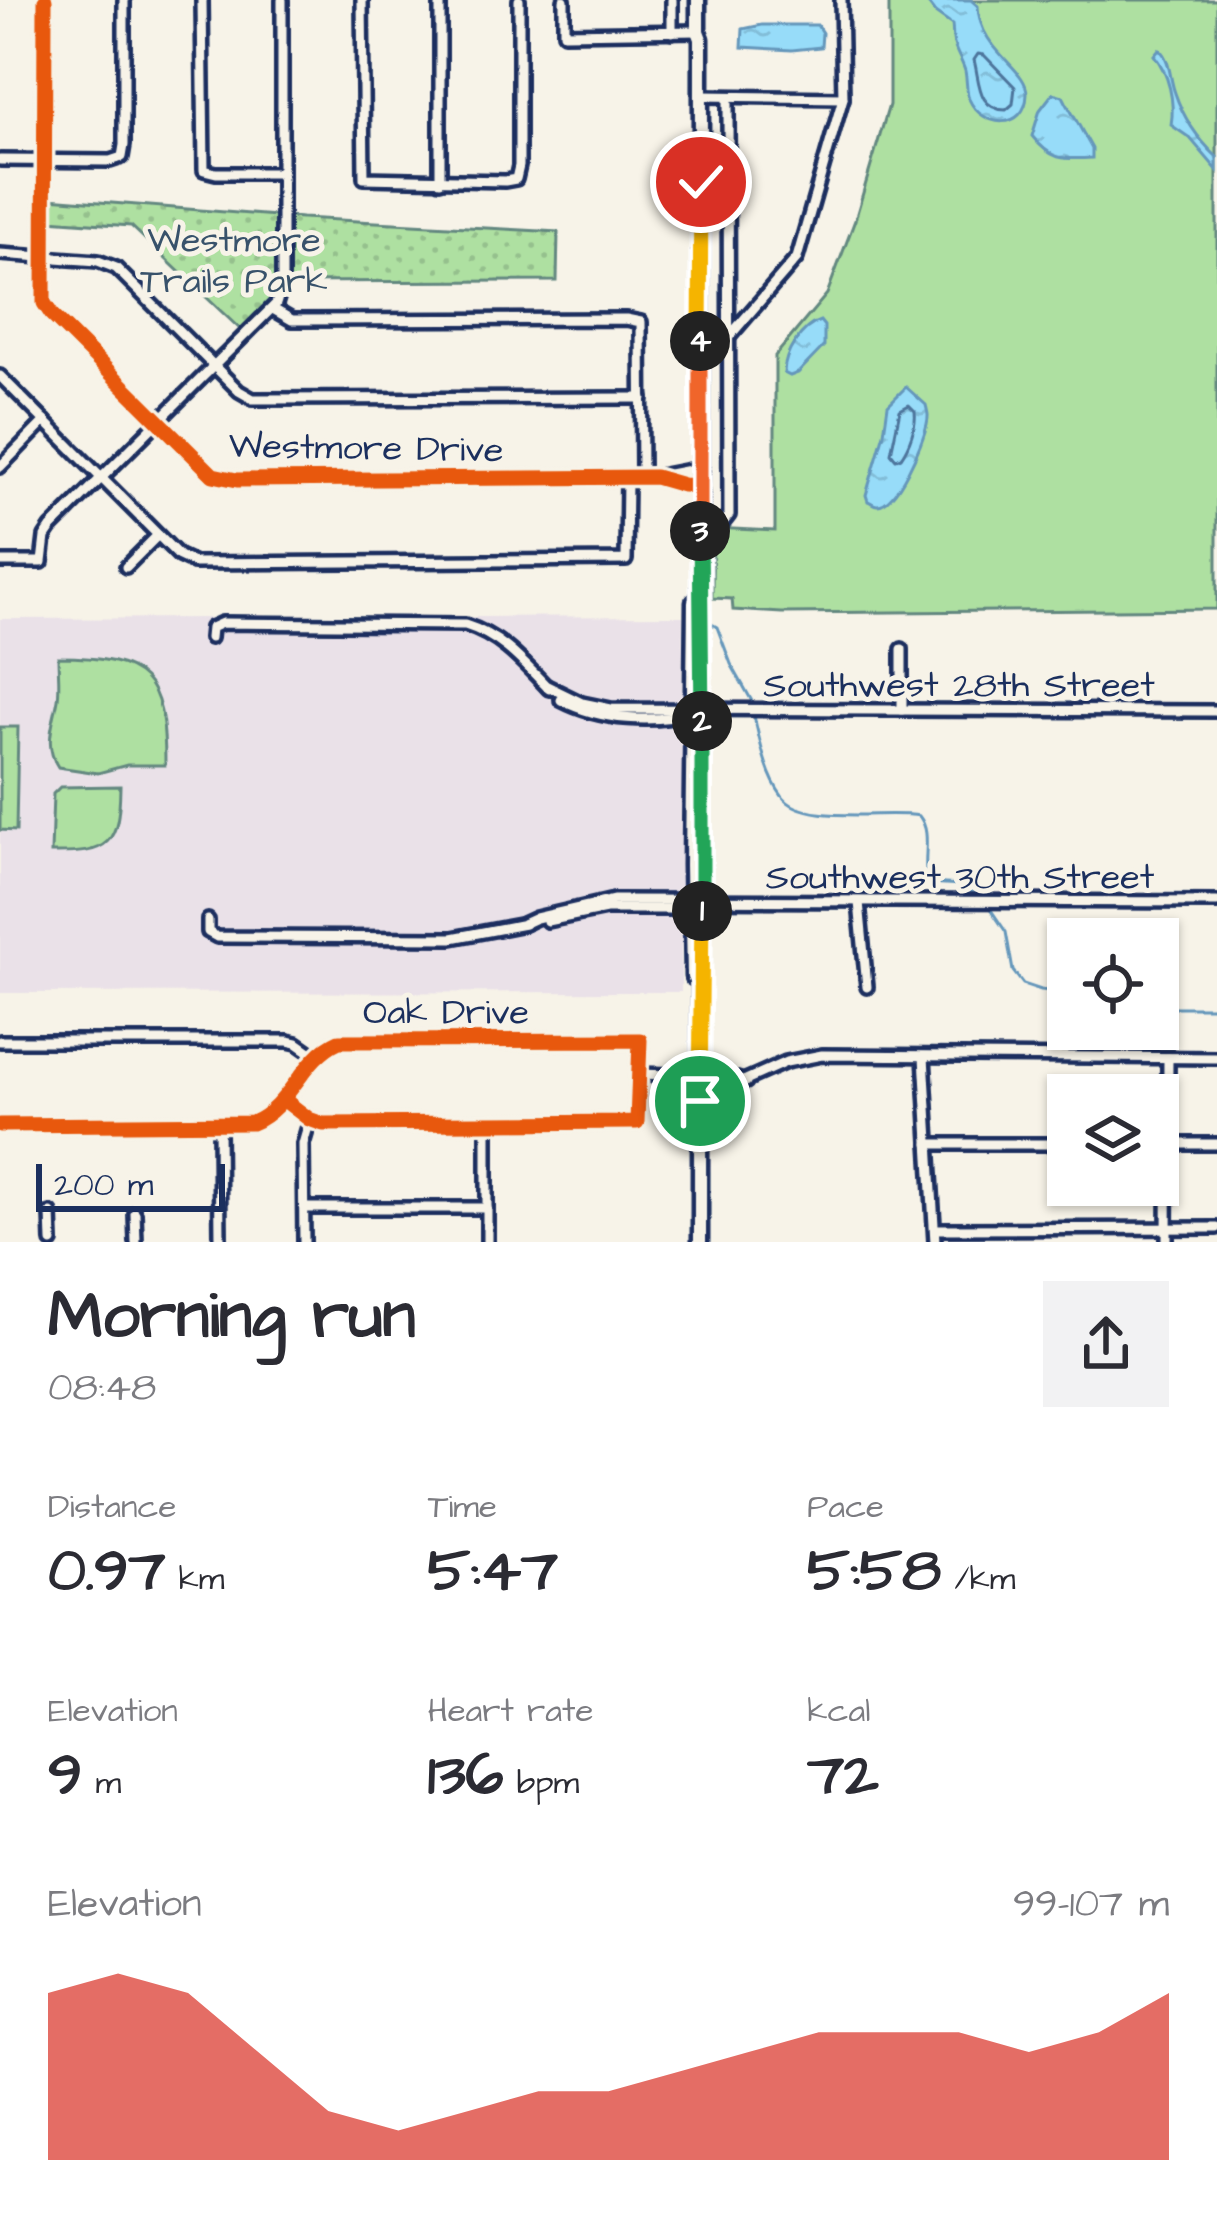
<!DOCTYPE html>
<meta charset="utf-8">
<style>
body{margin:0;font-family:"Architects Daughter",sans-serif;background:#f2f2f3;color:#2b2b33;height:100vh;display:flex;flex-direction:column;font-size:45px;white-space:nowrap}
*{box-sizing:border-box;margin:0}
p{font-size:39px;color:#7c7c81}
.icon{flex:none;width:66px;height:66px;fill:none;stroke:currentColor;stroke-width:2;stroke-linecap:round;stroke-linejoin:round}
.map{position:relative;height:1242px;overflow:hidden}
.sheet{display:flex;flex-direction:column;background:#fff;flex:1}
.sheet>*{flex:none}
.controls{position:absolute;left:1047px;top:918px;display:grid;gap:24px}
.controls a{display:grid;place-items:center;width:132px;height:132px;border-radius:0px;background:#fff;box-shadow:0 3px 9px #0004;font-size:60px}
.scale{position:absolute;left:36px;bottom:30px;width:189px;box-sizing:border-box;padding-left:12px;border:6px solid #1b2f5e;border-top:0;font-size:33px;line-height:42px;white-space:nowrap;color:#1b2f5e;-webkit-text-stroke:9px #f7f3e8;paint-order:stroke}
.pin{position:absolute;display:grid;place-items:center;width:102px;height:102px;color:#fff;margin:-51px;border:6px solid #fff;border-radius:50%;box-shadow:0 3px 12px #0007}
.km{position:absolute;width:60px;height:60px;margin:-30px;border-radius:50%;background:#222;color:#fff;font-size:33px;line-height:60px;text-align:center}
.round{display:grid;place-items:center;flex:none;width:126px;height:126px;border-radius:0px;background:#f2f2f3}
.summary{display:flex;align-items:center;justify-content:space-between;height:204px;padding:0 48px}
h1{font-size:66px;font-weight:800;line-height:90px}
.metrics{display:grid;grid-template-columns:repeat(3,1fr);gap:18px;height:204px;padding:12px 48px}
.metrics div{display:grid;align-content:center}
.metrics b{font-size:60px;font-weight:800}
.metrics small{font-size:33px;font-weight:400}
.metrics p{font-size:33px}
.chart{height:336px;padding:24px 48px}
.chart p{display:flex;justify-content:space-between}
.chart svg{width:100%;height:216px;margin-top:12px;fill:#d93025;opacity:.7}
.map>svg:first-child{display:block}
.built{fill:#eae1e8}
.grass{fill:#aee0a1;stroke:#648880;stroke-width:3}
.park{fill:url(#park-dots);stroke:#648880;stroke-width:3}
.water{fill:url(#water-ripples);stroke:#6597bb;stroke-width:3}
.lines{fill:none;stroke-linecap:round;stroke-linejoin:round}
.shore{stroke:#4d749c;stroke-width:3}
.stream{stroke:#6597bb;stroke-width:3}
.minor-casing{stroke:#1b2f5e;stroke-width:18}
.major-casing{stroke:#1b2f5e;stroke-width:21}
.minor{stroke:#f7f3e8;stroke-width:9}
.major{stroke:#f7f3e8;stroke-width:12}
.cycleway-casing{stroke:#f7f3e8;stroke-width:22}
.cycleway{stroke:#e8590c;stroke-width:15}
.split-1-casing{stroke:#fff;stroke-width:24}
.split-2-casing{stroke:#fff;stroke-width:24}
.split-3-casing{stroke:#fff;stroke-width:24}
.split-4-casing{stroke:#fff;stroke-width:24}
.split-5-casing{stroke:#fff;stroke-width:24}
.split-1{stroke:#f5b400;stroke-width:15}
.split-2{stroke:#22a559;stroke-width:15}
.split-3{stroke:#22a559;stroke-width:15}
.split-4{stroke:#f0652b;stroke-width:15}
.split-5{stroke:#f5b400;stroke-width:15}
.labels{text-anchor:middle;stroke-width:10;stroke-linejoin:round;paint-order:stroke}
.park-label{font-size:36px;fill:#38526b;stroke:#f7f3e8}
.street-label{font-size:36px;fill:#1b2f5e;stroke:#f7f3e8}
</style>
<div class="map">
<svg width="1217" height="1242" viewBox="0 0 1217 1242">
<defs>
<pattern id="park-dots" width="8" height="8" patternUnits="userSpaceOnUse" patternTransform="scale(3)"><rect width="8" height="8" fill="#aee0a1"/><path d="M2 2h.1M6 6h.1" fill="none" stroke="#95c08d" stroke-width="1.8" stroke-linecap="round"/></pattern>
<pattern id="water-ripples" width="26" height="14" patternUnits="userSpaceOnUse" patternTransform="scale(3)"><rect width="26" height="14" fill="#97dcf9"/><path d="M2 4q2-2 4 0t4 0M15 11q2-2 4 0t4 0" fill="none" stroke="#82bdd8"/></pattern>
</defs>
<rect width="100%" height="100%" fill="#f7f3e8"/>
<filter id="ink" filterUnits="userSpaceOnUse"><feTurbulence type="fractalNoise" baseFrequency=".00833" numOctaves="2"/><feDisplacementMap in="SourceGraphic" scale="24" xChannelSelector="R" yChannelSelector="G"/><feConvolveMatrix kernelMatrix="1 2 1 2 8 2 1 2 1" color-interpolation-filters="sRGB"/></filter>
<g filter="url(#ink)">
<polygon class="built" points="683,616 681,992 0,993 0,619"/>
<g class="grass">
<polygon points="889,0 1217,0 1217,609 782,613 733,610 732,599 712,598 713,528 775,531 775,356 827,294 855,220 889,105"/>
<path d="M58,657C147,657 165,677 165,765H127L98,773L58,767C43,744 54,723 58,699C60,686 58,670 58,657Z"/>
<polygon points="0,727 18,727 16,831 0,830"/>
<path d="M120,786C119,844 110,854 51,853L53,794L60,787Z"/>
</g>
<polygon class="park" points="49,198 302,218 558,232 557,281 277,282 269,304 242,331 131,226 49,220"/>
<g class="water">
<path d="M925,0H971L978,6C979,51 1028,68 1027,94C1026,131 982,129 969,99C966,90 967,80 965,71C962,61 956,53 954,44C952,38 953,31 952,25L935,13Z"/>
<polygon points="762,25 817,25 822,33 821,47 792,50 742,47 743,29"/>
<path d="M1159,49C1171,60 1169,77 1175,93C1183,117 1199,140 1217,157V170L1190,138L1171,125C1175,101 1169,74 1154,55Z"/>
<path d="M1053,93L1063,96L1066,102L1092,149V158C1062,160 1051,160 1032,136L1040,110Z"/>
<path d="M820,321L824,326V346L798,373L790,376L784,373C784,354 801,327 820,321Z"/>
<path d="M906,387L926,405C928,414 929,415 927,424C923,442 897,506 877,505C874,505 871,502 868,501L866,495L884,433L888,405Z"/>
</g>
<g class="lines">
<g class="shore">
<path d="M978,54L984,55L1015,87L1013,104L1006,110C977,109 980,82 974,60Z"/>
<path d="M909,405L915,411C917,425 909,446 901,457L896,459L891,453L900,410Z"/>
</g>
<g class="stream">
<polyline points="710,623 717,627 731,664 753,703"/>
<path d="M754,716C760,741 766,775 782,796C803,826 885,810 919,816C934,834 920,862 929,883L961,885L977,895"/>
<polyline points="989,907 1006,932 1013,971 1023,984 1041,990 1068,993"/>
<polyline points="1158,1007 1217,1007"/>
</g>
<g class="minor-casing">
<g id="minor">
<polyline points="45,0 44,303 52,315 213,475 237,480 655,477 683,485 700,486"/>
<polyline points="202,0 204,170 216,173 282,173"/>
<polyline points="362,0 364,178 505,181 516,179 519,166 519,0"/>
<polyline points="564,0 564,33 698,31"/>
<polyline points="672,0 672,32"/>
<polyline points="701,96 843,98"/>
<polyline points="0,160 110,161 122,157 124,145 124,0"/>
<polyline points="440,181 440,0"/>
<polyline points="0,254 98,261 116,268 239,391 253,399 642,398"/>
<polyline points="273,309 292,320 626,319 641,322 642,477"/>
<polyline points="728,338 797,258 843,98 841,0"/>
<polyline points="0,376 179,556 194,563 626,560 627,478"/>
<polyline points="0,467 45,421"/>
<polyline points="659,476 700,468"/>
<polyline points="700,526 722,524 729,515 728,98"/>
<polyline points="0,562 42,562 45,537 51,528 276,304 282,285 282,0"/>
<polyline points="126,567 158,535"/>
<path d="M210,638L211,628L222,623L465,625C501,636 523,662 549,689"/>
<polyline points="902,649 902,710"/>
<polyline points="547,686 582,703 611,709 1217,711"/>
<path d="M561,700C601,721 654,724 697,712"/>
<polyline points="859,902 867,987"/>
<polyline points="208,920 208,932 217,937 452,938 525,924"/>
<polyline points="547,921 606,909 680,909 697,904"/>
<polyline points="523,924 536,918 614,900 1217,902"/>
<polyline points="0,1041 288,1041 297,1043 317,1057"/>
<polyline points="924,1057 935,1242"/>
<polyline points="639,1074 731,1077 746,1082"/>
<polyline points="639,1089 730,1087 786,1062 822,1055 1217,1058"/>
<polyline points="487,1123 487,1242"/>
<polyline points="219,1124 220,1242"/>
<path d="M0,1125L252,1123C290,1108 302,1057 339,1041L640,1040L637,1122L323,1124L309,1119L283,1099"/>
<polyline points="929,1144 1068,1144"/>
<polyline points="1158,1144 1217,1144"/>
<polyline points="304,1208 487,1208"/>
<polyline points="51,1213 52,1242"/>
<polyline points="135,1213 136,1242"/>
<polyline points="935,1229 1217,1228"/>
<polyline points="304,1242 303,1144 310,1120"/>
<polyline points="1167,1242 1168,1058"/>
</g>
</g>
<g class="major-casing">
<g id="major">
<polyline points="698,0 698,31 701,39 700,1242"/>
<polyline points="693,977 691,865 694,602"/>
</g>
</g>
<use href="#minor" class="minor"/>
<use href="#major" class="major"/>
<g class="cycleway-casing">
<g id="cycleway">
<polyline points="45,0 44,303 52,315 213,475 237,480 655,477 683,485 700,486"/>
<path d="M0,1125L252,1123C290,1108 302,1057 339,1041L640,1040L637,1122L323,1124L309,1119L283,1099"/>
</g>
</g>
<use href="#cycleway" class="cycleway"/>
</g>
</g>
<g class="lines" filter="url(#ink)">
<g class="split-1-casing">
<polyline id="split-1" points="700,1101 702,911"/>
</g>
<g class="split-2-casing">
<polyline id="split-2" points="702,721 702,911"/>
</g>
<g class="split-3-casing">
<polyline id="split-3" points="700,531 702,721"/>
</g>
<g class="split-4-casing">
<polyline id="split-4" points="700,341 700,531"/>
</g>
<g class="split-5-casing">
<polyline id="split-5" points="700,341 701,182"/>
</g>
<use href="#split-1" class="split-1"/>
<use href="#split-2" class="split-2"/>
<use href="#split-3" class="split-3"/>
<use href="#split-4" class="split-4"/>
<use href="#split-5" class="split-5"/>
</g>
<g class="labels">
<g class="park-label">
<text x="234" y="251">Westmore<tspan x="234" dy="41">Trails Park</tspan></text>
</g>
<g class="street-label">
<text transform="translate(366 446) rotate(1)" y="13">Westmore Drive</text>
<text x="959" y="696">Southwest 28th Street</text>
<text x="960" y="888">Southwest 30th Street</text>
<text x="446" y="1023">Oak Drive</text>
</g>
</g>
</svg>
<div class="controls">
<a><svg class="icon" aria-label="locate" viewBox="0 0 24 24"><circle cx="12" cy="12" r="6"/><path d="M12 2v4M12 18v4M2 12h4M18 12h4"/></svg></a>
<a><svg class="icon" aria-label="layers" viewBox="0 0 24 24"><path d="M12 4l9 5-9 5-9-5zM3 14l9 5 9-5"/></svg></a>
</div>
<div class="scale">200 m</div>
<div class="pin" style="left:700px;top:1101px;background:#1e9e55"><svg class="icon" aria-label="arrive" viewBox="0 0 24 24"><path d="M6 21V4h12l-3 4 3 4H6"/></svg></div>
<div class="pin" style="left:701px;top:182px;background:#d93025"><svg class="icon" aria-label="check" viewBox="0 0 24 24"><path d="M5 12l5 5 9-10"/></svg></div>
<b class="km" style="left:702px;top:911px">1</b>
<b class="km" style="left:702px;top:721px">2</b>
<b class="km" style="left:700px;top:531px">3</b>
<b class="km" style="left:700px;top:341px">4</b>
</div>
<section class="sheet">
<div class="summary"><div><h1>Morning run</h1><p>08:48</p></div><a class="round"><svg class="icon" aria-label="share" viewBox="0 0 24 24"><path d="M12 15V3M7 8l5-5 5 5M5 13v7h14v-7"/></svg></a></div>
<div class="metrics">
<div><p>Distance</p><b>0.97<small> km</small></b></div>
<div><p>Time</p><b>5:47</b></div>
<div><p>Pace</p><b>5:58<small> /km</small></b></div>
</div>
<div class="metrics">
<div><p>Elevation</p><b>9<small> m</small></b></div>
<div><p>Heart rate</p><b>136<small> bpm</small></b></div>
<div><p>kcal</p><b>72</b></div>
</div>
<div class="chart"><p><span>Elevation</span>99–107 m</p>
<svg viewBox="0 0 160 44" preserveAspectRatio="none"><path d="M0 44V10L10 6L20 10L30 22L40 34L50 38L60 34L70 30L80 30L90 26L100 22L110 18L120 18L130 18L140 22L150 18L160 10V44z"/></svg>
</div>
</section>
